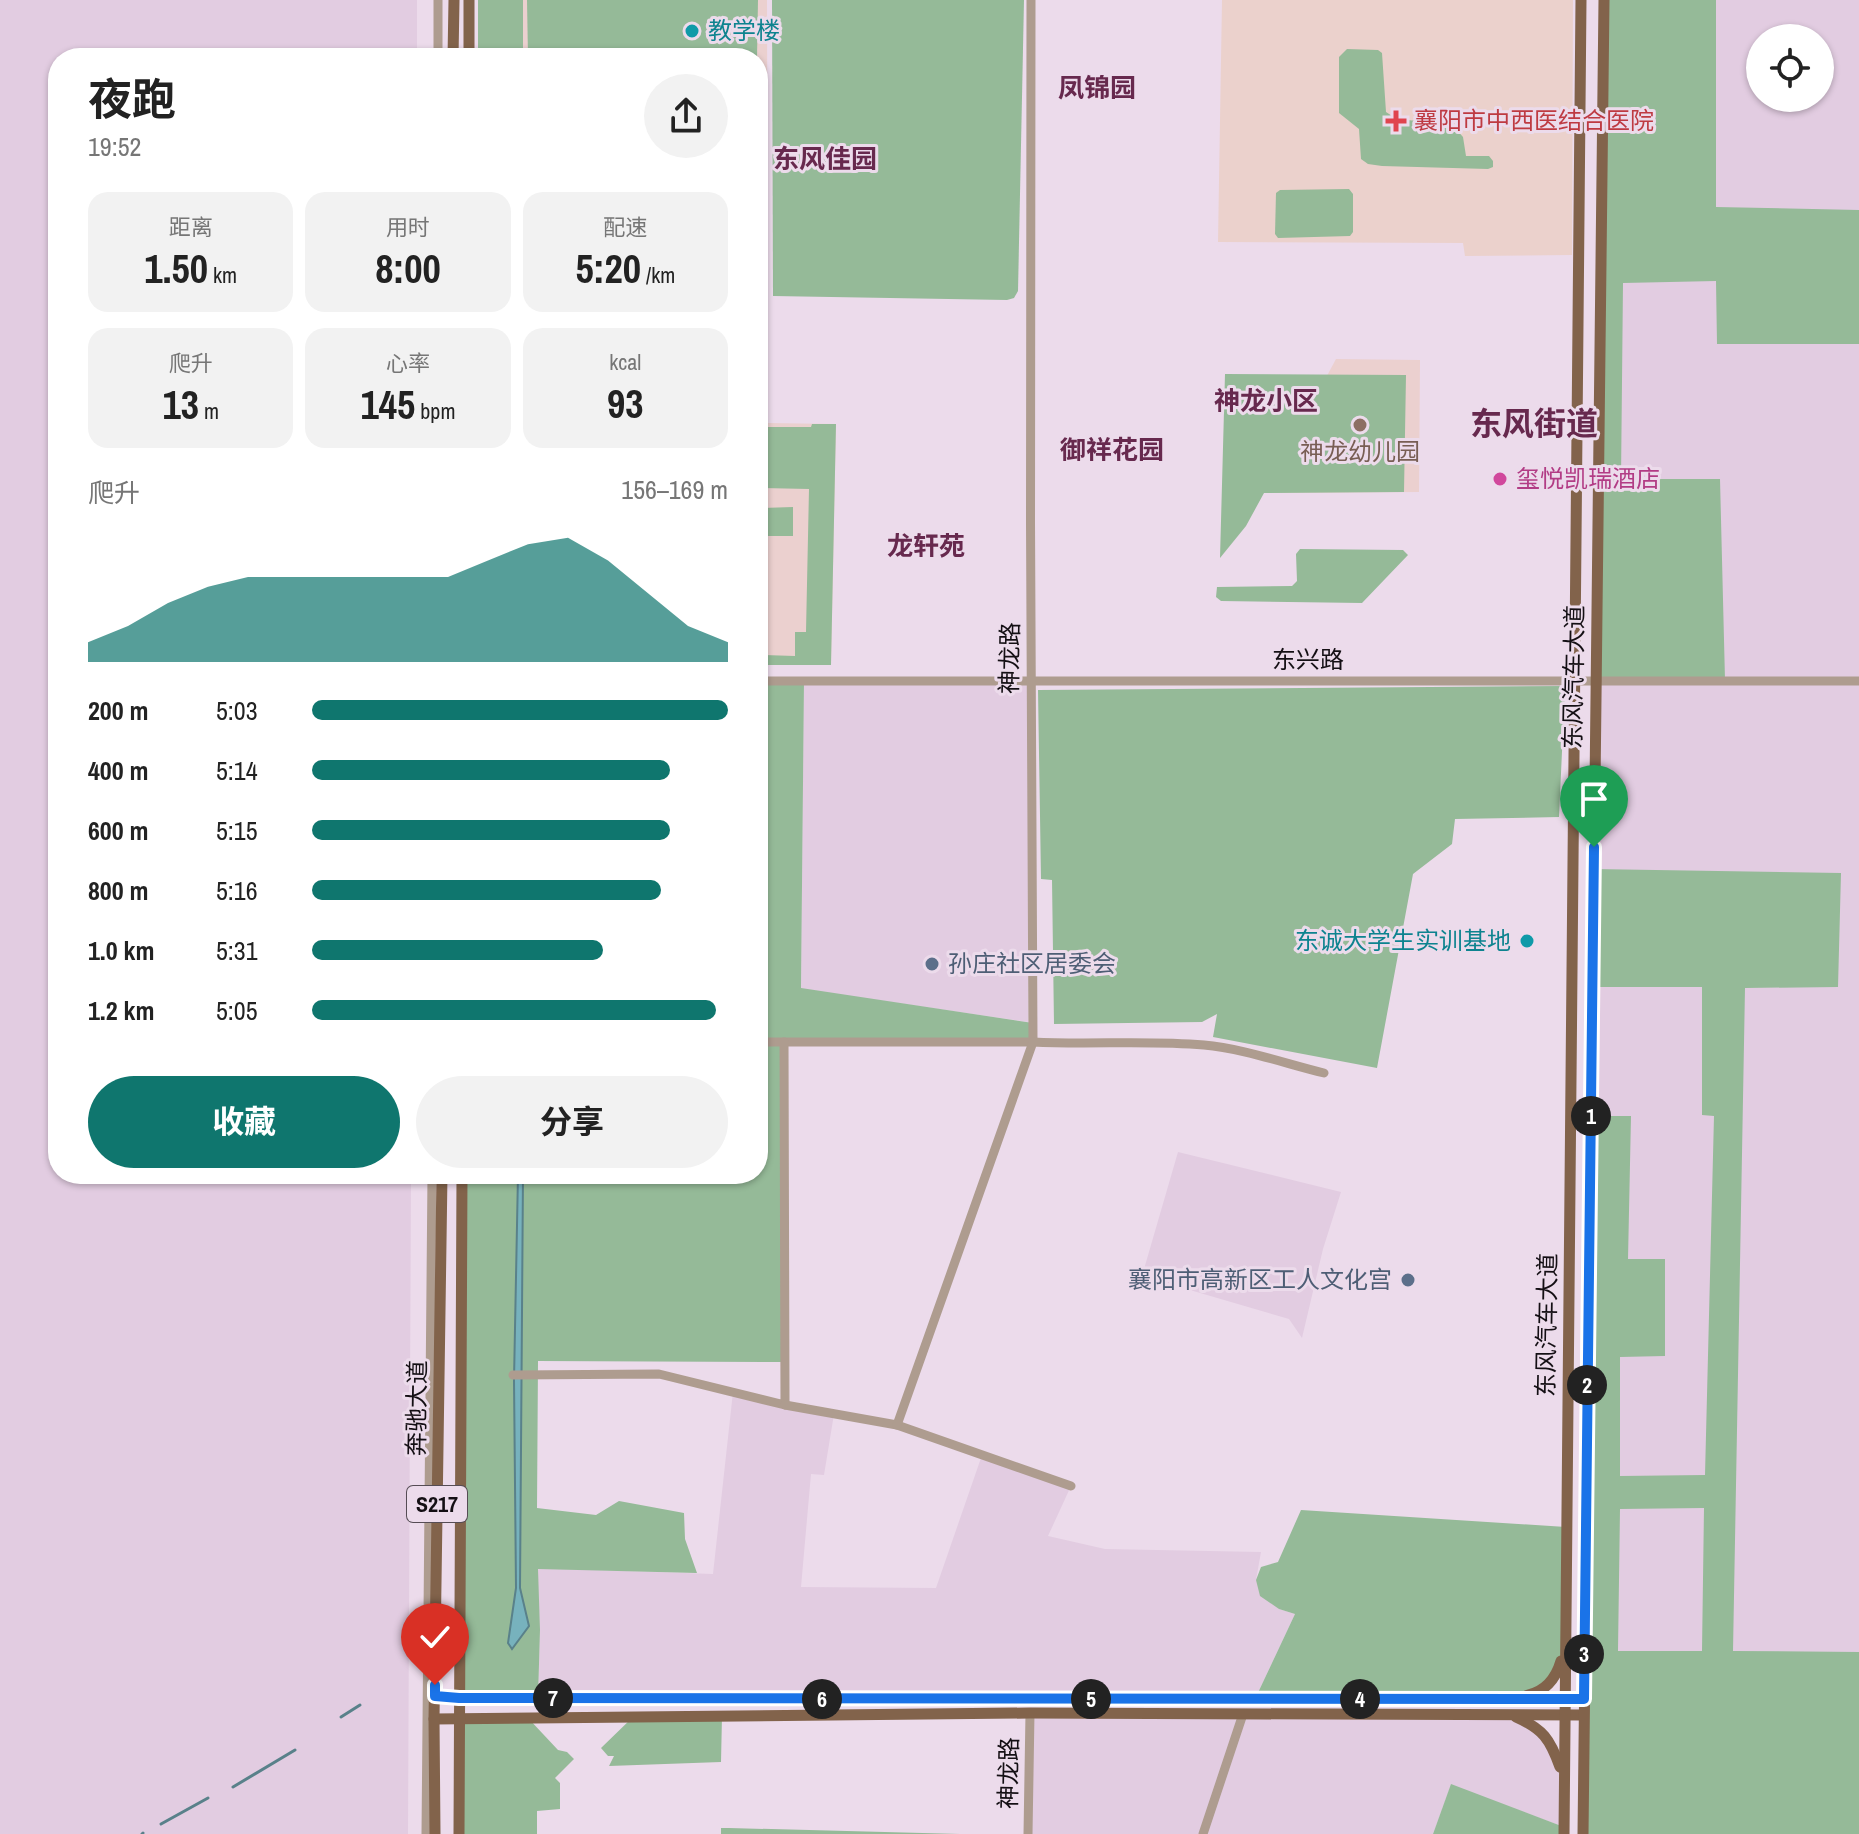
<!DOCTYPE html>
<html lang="zh">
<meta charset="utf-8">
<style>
body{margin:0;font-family:"Archivo Narrow","Noto Sans SC",sans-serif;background:#f2f2f2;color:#222;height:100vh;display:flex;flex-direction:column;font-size:30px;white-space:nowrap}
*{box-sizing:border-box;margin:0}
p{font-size:26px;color:#767676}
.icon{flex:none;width:44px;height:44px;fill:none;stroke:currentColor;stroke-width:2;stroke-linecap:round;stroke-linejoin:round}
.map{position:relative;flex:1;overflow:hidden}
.details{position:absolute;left:48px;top:48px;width:720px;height:1136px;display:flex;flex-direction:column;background:#fff;border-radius:32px;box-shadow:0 2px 6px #0004}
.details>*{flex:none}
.fabs{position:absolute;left:1746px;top:24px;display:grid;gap:16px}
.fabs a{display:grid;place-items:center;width:88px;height:88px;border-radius:50%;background:#fff;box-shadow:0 2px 6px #0004;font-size:40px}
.pin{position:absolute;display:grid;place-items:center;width:68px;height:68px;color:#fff;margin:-82px -34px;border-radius:50% 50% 50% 0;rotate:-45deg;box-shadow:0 0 8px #0007}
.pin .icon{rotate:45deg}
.km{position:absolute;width:40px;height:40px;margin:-20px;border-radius:50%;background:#222;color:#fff;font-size:22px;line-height:40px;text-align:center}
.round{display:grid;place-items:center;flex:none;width:84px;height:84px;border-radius:42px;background:#f2f2f2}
.headline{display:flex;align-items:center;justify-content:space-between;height:136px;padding:0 40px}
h1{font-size:44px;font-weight:700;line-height:60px}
.figures{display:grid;grid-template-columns:repeat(3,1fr);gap:12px;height:136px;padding:8px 40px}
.figures div{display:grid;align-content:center;border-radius:20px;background:#f2f2f2;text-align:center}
.figures b{font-size:40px;font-weight:700}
.figures small{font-size:22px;font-weight:400}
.figures p{font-size:22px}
.chart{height:224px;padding:16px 40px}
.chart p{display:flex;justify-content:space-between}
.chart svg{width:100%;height:144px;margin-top:8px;fill:#0f766e;opacity:.7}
.primary-button{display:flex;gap:16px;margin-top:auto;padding:16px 40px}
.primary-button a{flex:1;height:92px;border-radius:48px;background:#0f766e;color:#fff;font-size:32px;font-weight:700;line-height:92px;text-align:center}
.primary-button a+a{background:#f2f2f2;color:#222}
ul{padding:0 40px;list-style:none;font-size:26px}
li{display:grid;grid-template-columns:128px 96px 1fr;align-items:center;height:60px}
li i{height:20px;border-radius:10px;background:#0f766e}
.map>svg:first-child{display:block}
.built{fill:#e2cce1;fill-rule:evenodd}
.education{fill:#ebd0cf}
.medical{fill:#ebd1cc}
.green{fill:#95ba98;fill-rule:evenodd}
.water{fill:#77b2bd;stroke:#59818a;stroke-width:2}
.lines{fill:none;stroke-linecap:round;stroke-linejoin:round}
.stream{stroke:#59818a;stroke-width:3}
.minor{stroke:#ae9c8f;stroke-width:9}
.major{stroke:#82634b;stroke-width:11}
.route-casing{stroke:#fff;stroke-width:16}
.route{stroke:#1a73e8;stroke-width:10}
.culture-dot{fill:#0f9aa8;stroke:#ecdbeb;stroke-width:3}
.health-dot{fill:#e0444e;stroke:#ecdbeb;stroke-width:3}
.education-dot{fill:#8d6e63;stroke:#ecdbeb;stroke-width:3}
.hotel-dot{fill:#d1479c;stroke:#ecdbeb;stroke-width:3}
.service-dot{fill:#5c6f8a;stroke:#ecdbeb;stroke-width:3}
.labels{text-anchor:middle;stroke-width:6;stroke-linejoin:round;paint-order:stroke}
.shield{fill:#ecdbeb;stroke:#554c54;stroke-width:2}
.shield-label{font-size:22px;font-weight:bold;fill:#140f14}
.culture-label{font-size:24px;fill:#0d838f;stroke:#ecdbeb;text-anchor:start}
.health-label{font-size:24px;fill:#be3a42;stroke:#ecdbeb;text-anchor:start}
.education-label{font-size:24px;fill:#785e54;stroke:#ecdbeb}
.hotel-label{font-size:24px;fill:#b23c85;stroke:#ecdbeb;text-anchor:start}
.street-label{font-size:24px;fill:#140f14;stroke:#ecdbeb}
.service-label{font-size:24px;fill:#4e5e75;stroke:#ecdbeb;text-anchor:start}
.neighbourhood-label{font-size:26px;font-weight:bold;fill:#67294e;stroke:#ecdbeb}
.district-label{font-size:32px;font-weight:bold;fill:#67294e;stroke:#ecdbeb}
</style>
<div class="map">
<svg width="1859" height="1834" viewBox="0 0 1859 1834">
<rect width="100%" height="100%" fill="#ecdbeb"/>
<g class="built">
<polygon points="0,0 417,0 417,58 58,58 58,1174 411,1174 408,1834 0,1834"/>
<path d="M1604,0H1859V1834H1582ZM1760,38H1820V98H1760Z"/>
<polygon points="804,681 1029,681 1028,1022 801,989"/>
<polygon points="1178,1152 1341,1192 1323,1249 1302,1338 1289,1319 1142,1276"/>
<polygon points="733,1392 834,1414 824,1475 811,1474 801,1587 936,1588 982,1455 1071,1486 1048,1536 1105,1549 1261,1552 1256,1580 1279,1609 1295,1614 1255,1699 538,1698 540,1630 537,1568 713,1574"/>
<polygon points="1030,1713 1511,1715 1534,1724 1564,1777 1564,1827 1451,1785 1433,1834 1028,1834"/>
</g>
<g class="education">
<polygon points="523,0 767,0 768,423 836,424 831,665 758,665 758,58 523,58"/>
<polygon points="1336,359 1420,360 1419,492 1264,493"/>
</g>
<polygon class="medical" points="1222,0 1573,0 1572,255 1465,256 1463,243 1218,242"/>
<g class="green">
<rect x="478" y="0" width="45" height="58"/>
<polygon points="527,0 758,0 757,58 528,58"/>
<polygon points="772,0 1024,0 1018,291 1014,298 1007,300 773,296"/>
<polygon points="1604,0 1716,0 1716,207 1859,210 1859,344 1717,344 1716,281 1623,283 1621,479 1720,479 1725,680 1596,679"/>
<path d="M1347,49L1378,50L1382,53L1386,112C1403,125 1428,119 1449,121L1463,137L1466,156H1489L1493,161V167L1488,169L1382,166L1368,164L1361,159L1359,129L1339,113V57Z"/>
<polygon points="1349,189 1353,194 1353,232 1350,236 1278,238 1275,234 1276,193 1280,190"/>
<polygon points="1225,374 1406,375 1404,492 1264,493 1246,526 1220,558"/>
<polygon points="812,424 836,424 831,665 758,665 758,652 764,652 764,655 795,656 795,632 806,632 809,489 758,488 758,475 761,474 762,427 811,427"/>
<polygon points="793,507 793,536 758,536 758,508"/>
<polygon points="1300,549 1403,550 1408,555 1362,603 1221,601 1216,597 1217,587 1292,586 1297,581 1296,554"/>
<polygon points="758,681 804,681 801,988 1033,1023 1033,1042 784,1043 785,1362 538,1361 537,1508 596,1515 619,1501 684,1513 685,1539 697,1573 538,1569 540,1630 538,1698 459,1698 462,1174 758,1174"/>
<polygon points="1565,686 1559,817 1455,819 1452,844 1413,874 1377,1068 1213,1037 1217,1014 1202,1022 1054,1024 1052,880 1041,879 1038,690"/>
<path d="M1593,869L1841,873L1838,987L1745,988L1733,1651L1859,1652V1834H1583L1591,1116H1631L1628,1259H1665V1356L1620,1357V1476L1705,1475L1714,1116L1702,1115V987H1592ZM1704,1508L1702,1651H1618L1620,1509Z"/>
<path d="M1301,1510L1566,1527C1566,1557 1572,1656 1555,1677C1543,1692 1529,1695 1511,1699H1255L1295,1614L1279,1609L1260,1596L1256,1580L1261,1567L1278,1562Z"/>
<polygon points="722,1716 721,1762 609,1766 614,1756 608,1756 601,1748 633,1717"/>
<polygon points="528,1718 558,1750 567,1752 574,1759 555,1778 560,1783 560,1809 537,1811 537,1834 459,1834 459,1719"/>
<polygon points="1451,1784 1564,1827 1564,1834 1433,1834"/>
<polygon points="721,1828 729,1828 960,1834 721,1834"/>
</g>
<polygon class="water" points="518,1174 523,1174 520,1588 529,1626 512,1649 508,1643 516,1588 514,1380"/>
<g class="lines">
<g class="stream">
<polyline points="341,1717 360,1705"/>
<polyline points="233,1787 295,1750"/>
<polyline points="161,1824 208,1798"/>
<polyline points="142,1834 143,1833"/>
</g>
<g class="minor">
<polyline points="438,58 438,0"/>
<polyline points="758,681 1859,681"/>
<path d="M758,1042H1033C1030,695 1030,347 1031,0"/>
<polyline points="513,1375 659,1374 785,1405 784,1042"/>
<polyline points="785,1405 897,1425 1071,1486"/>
<path d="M897,1425L1033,1042C1090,1045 1147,1040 1204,1045C1241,1048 1287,1064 1324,1073"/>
<polyline points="426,1834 432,1174"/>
<polyline points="1028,1834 1030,1713"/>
<polyline points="1203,1834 1243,1714"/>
</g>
<g class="major">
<polyline points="453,58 454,0"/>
<polyline points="469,58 469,0"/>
<path d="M1528,1695C1546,1691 1556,1678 1561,1661"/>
<polyline points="435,1696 1584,1699"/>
<path d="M1516,1717C1543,1729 1550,1739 1560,1767"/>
<polyline points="434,1719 1030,1713 1583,1715"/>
<polyline points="435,1834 434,1719 442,1174"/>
<polyline points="459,1834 462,1174"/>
<polyline points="1564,1834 1581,0"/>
<polyline points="1583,1834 1604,0"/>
</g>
</g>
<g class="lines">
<g class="route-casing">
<polyline id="route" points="435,1685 435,1696 459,1698 1584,1699 1594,847"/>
</g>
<use href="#route" class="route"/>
</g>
<g class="culture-dot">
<circle cx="692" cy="31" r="8"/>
<circle cx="1527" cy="941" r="8"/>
</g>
<path class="health-dot" d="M1392 109h8v8h8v8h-8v8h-8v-8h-8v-8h8z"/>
<circle class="education-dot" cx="1360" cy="425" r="8"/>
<circle class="hotel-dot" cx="1500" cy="479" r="8"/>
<g class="service-dot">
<circle cx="932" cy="964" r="8"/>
<circle cx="1408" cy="1280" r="8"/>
</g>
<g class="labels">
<rect class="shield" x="407" y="1486" width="60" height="36" rx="6"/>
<g class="shield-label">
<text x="437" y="1512">S217</text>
</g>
<g class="culture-label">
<text x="708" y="39">教学楼</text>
<text x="1511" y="949" text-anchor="end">东诚大学生实训基地</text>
</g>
<g class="health-label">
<text x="1414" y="129">襄阳市中西医结合医院</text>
</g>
<g class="education-label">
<text x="1360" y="460">神龙幼儿园</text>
</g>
<g class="hotel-label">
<text x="1516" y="487">玺悦凯瑞酒店</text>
</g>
<g class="street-label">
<text transform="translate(1010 658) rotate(-89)" y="8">神龙路</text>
<text x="1308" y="668">东兴路</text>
<text transform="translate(1574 677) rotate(-89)" y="8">东风汽车大道</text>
<text transform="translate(1547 1325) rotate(-89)" y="8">东风汽车大道</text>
<text transform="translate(417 1408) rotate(-89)" y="8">奔驰大道</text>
<text transform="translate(1009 1773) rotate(-89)" y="8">神龙路</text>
</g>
<g class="service-label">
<text x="948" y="972">孙庄社区居委会</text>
<text x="1392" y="1288" text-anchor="end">襄阳市高新区工人文化宫</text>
</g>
<g class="neighbourhood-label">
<text x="1097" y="97">凤锦园</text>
<text x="825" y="168">东风佳园</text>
<text x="1266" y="410">神龙小区</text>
<text x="1112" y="459">御祥花园</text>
<text x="926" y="555">龙轩苑</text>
</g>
<g class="district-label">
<text x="1534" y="435">东风街道</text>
</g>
</g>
</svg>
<div class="fabs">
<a><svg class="icon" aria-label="locate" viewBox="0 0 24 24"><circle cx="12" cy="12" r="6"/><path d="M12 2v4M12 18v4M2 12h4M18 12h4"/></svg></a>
</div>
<div class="pin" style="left:1594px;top:847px;background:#1e9e55"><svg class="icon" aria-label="arrive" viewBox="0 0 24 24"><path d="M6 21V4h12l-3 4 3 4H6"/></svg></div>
<div class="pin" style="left:435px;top:1685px;background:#d93025"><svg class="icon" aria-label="check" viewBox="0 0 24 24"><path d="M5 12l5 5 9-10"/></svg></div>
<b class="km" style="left:1591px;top:1116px">1</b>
<b class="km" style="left:1587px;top:1385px">2</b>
<b class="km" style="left:1584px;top:1654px">3</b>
<b class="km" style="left:1360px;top:1699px">4</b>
<b class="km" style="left:1091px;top:1699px">5</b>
<b class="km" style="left:822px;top:1699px">6</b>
<b class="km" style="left:553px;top:1698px">7</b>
<section class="details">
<div class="headline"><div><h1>夜跑</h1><p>19:52</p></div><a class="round"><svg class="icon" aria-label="share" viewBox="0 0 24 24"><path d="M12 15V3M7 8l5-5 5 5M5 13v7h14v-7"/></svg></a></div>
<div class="figures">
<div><p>距离</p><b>1.50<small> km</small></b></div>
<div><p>用时</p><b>8:00</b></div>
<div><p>配速</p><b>5:20<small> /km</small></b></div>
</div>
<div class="figures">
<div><p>爬升</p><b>13<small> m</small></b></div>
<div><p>心率</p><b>145<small> bpm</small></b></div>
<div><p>kcal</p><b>93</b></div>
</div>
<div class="chart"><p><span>爬升</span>156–169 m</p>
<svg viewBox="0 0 160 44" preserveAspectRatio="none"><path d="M0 44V38L10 33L20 26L30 21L40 18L50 18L60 18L70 18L80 18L90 18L100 13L110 8L120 6L130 13L140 23L150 33L160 38V44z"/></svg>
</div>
<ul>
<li><b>200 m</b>5:03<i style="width:100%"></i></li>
<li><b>400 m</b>5:14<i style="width:86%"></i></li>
<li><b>600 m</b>5:15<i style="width:86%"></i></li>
<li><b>800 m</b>5:16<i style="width:84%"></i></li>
<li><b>1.0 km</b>5:31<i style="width:70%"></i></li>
<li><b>1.2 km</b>5:05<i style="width:97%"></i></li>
</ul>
<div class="primary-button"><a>收藏</a><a>分享</a></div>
</section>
</div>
